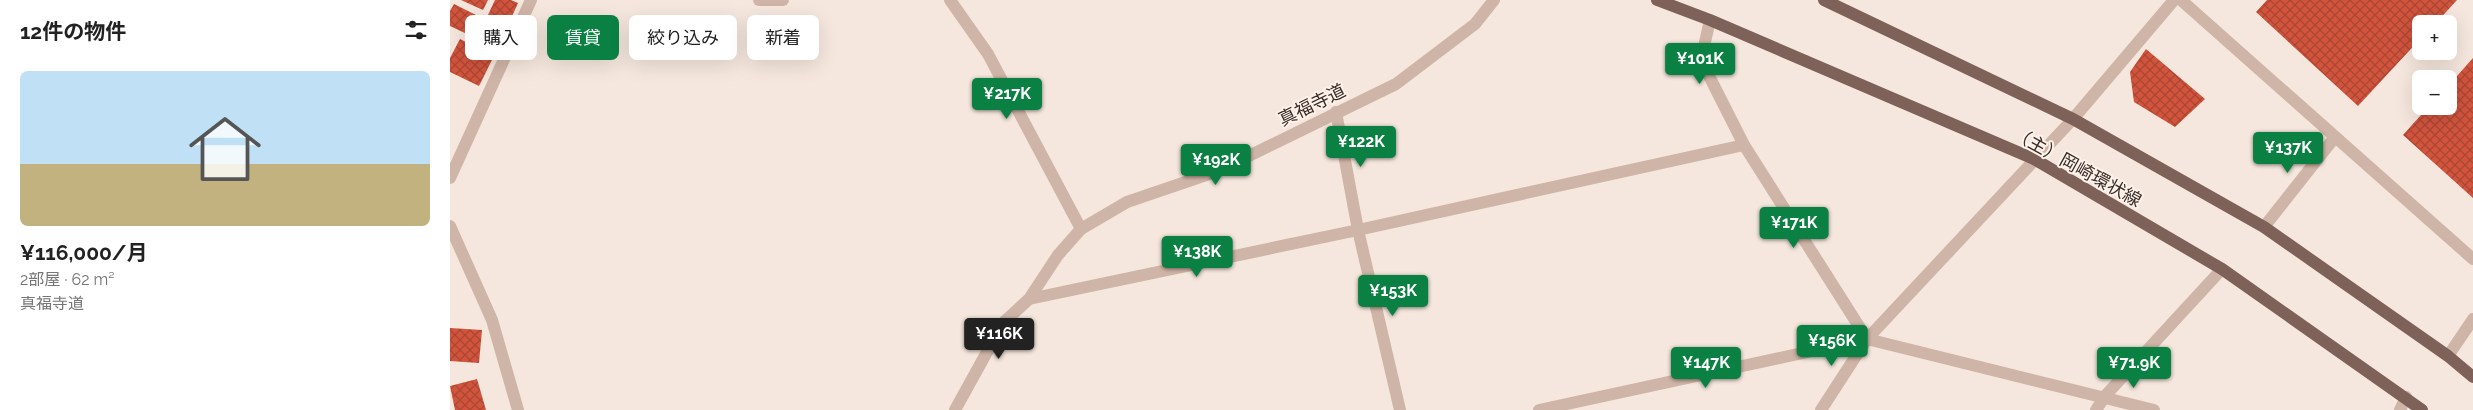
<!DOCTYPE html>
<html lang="ja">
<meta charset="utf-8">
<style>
:root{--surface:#fff;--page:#f2f2f2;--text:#222;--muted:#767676;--accent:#0b8043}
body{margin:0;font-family:Raleway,"Noto Sans JP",sans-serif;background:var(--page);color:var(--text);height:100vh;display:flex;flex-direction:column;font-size:19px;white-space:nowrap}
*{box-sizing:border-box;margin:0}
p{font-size:16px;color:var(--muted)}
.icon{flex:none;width:28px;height:28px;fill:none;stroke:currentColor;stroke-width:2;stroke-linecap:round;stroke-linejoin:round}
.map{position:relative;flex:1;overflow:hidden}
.side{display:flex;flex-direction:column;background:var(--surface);width:450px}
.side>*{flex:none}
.top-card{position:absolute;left:15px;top:15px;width:475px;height:45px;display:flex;gap:10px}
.tools{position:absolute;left:1962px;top:15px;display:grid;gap:10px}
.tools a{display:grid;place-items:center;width:45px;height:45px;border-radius:8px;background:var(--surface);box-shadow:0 5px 20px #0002;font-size:25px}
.price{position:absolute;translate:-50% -42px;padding:0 11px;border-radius:5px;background:var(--accent);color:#fff;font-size:16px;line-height:32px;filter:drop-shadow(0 1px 2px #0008)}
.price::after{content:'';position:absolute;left:50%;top:30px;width:15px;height:11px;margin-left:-8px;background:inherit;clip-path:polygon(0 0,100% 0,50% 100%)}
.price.on{background:#222;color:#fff}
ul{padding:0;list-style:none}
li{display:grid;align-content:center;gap:10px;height:265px;padding:0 20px}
li span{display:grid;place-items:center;height:155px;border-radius:8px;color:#555}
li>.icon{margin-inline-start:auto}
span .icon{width:90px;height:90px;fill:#fffc;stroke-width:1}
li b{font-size:21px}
h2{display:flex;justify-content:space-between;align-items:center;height:60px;padding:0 20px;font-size:21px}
.tag{padding:0 18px;border-radius:8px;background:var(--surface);box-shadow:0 5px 20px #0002;font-size:18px;line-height:45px}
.tag.on{background:var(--accent);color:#fff}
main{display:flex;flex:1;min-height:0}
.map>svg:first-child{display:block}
.building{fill:url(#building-cross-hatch)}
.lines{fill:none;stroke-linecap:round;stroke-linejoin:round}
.street{stroke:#cfb5a7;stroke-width:12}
.primary{stroke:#7e6158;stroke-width:12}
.labels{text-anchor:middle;stroke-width:4;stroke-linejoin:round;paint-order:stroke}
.street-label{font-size:18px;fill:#3a2c28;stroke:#fcf2ea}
</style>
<main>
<section class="side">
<h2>12件の物件<svg class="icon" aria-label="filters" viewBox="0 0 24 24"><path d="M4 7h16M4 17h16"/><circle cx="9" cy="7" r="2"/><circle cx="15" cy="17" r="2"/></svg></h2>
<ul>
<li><span style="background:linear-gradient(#bfe0f5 60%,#c2b280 0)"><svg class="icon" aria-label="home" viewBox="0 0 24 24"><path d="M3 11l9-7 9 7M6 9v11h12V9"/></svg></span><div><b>¥116,000/月</b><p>2部屋 · 62 m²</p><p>真福寺道</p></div></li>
</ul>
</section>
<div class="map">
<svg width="2023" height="410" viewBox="0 0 2023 410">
<defs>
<pattern id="building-cross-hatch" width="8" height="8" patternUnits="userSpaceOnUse" patternTransform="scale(1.25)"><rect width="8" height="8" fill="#d2543d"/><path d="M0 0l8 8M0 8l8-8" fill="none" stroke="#ab4633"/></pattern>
</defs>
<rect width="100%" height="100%" fill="#f5e7dd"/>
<!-- building -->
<g class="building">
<path d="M11,0H38L33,10Z"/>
<path d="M45,0H61L68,3L58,25L38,15Z"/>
<path d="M1817,0H2007L1985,24H1971V38L1908,106L1806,12Z"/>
<path d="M4,4L26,15L17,34L0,26V11Z"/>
<path d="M29,18L56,29L48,49L21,39Z"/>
<path d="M10,39L44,56L29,86L0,72V58Z"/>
<path d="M1696,49L1755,99L1725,127L1684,102L1680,72Z"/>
<path d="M2023,58V198L1953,135L1979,106H1999V85Z"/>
<path d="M0,328L32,330L29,363L0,361Z"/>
<path d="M27,379L36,410H5L0,386Z"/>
</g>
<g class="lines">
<!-- street -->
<g class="street">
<path d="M309,0H333"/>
<path d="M500,0L538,54L631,229"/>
<path d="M1731,0L2023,259"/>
<path d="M1260,20L1251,60L1294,145L1417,339"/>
<path d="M886,112L908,230L950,410"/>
<path d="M0,178L81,0"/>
<path d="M0,226L42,320L68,410"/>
<path d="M1814,227L1885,137"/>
<path d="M579,299L908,230L1294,145"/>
<path d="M1998,356L2023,319"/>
<path d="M505,410L553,323L579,299L608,255L631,229L677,202L768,171L946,84L1025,24L1044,0"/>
<path d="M1089,410L1417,339L1704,410"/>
<path d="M1371,410L1417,339L1623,119L1724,0"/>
<path d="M1646,410L1655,396L1772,269"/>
<path d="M1950,410L1956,397"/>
</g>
<!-- primary -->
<g class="primary">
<path d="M1207,0L1260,20L1584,159L1772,269L1972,410"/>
<path d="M1374,0L1623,119L1814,227L1998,356L2023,377"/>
</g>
</g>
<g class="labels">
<!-- street labels -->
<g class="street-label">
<text transform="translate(862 105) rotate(-26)" y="6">真福寺道</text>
<text transform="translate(1627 167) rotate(29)" y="6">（主）岡崎環状線</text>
</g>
</g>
</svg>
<div class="tools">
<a>+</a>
<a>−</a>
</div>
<b class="price" style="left:1250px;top:85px">¥101K</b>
<b class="price" style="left:557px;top:120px">¥217K</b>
<b class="price" style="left:911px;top:168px">¥122K</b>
<b class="price" style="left:1838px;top:174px">¥137K</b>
<b class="price" style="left:766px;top:186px">¥192K</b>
<b class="price" style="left:1344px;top:249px">¥171K</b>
<b class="price" style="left:747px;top:278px">¥138K</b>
<b class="price" style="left:943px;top:317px">¥153K</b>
<b class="price on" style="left:549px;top:360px">¥116K</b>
<b class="price" style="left:1382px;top:367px">¥156K</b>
<b class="price" style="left:1256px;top:389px">¥147K</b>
<b class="price" style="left:1684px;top:389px">¥71.9K</b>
<div class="top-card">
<a class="tag">購入</a>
<a class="tag on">賃貸</a>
<a class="tag">絞り込み</a>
<a class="tag">新着</a>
</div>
</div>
</main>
